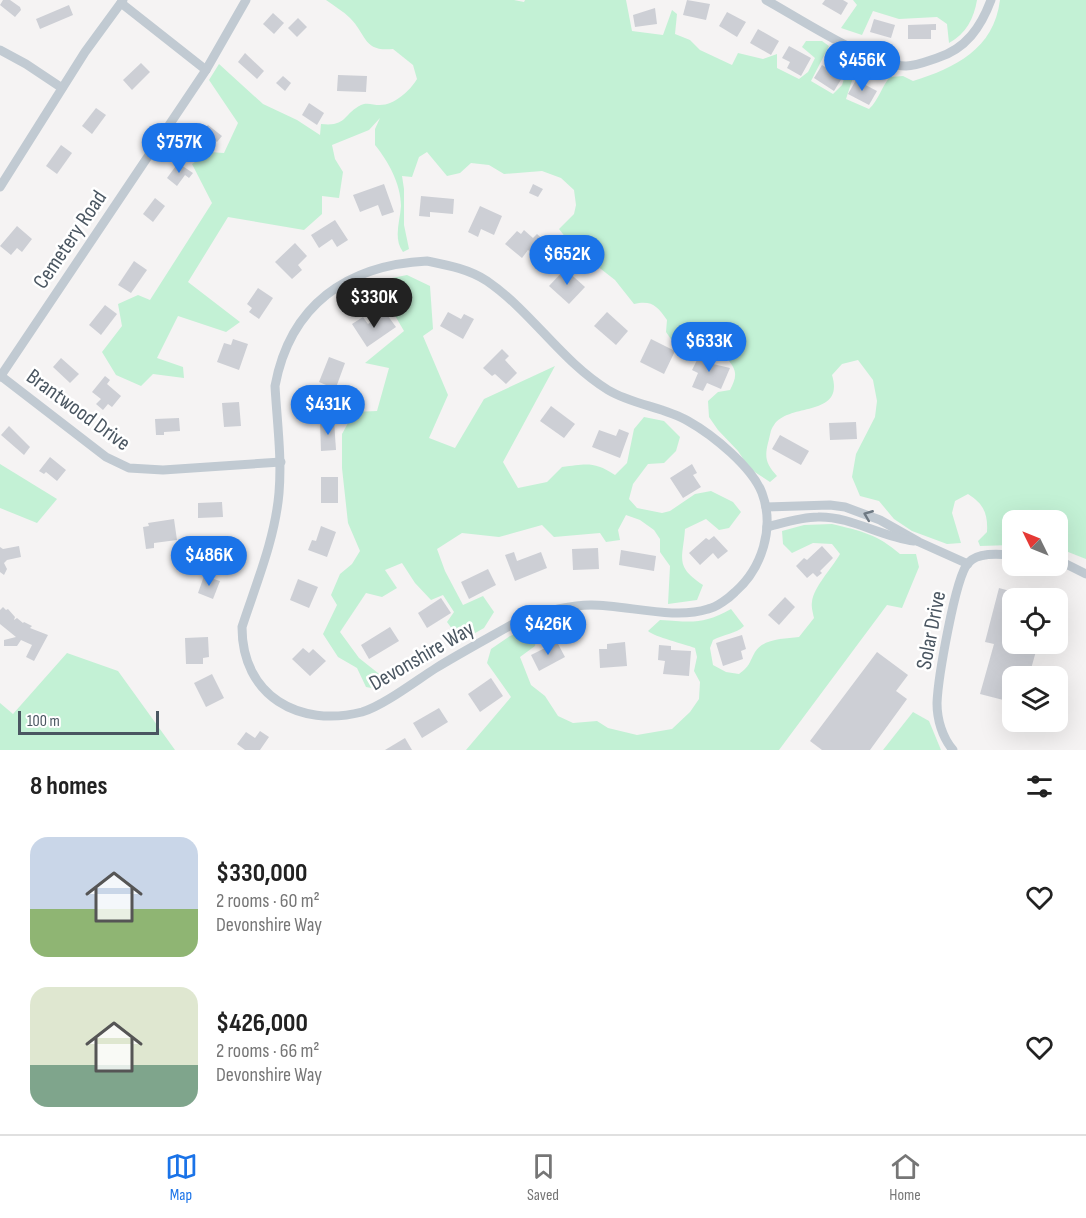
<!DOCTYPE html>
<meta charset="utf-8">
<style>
:root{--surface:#fff;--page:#f2f2f2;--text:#222;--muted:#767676;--line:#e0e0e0;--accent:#1a73e8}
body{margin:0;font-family:"Sofia Sans Condensed",sans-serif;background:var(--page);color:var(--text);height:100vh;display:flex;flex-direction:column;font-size:22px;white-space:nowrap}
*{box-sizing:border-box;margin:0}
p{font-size:20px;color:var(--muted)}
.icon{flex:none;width:33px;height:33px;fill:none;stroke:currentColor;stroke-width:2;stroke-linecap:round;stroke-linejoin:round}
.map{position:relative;height:750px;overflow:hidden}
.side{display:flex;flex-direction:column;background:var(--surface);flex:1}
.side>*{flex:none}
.needle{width:39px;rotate:313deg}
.buttons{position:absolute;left:1002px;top:510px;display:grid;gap:12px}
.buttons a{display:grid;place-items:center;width:66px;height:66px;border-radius:12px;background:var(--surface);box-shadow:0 6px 24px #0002;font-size:30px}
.scale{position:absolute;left:18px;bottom:15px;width:141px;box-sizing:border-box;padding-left:6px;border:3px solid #4a5661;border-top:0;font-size:16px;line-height:21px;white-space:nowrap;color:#4a5661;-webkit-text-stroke:4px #fff;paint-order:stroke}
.price{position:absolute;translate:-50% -51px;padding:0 14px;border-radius:21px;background:var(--accent);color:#fff;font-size:20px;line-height:39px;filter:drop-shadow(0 2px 3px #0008)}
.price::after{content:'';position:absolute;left:50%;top:36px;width:18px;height:14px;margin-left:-9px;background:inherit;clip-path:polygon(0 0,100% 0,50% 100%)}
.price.on{background:#222;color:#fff}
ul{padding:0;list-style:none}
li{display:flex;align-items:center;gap:18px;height:150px;padding:0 30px}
li span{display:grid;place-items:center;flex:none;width:168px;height:120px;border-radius:18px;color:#555}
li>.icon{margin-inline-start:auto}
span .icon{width:72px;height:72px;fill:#fffc;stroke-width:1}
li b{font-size:26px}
h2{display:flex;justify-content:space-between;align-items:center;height:72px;padding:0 30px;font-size:26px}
.tabs{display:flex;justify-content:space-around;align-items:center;height:84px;border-top:2px solid var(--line);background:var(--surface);font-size:16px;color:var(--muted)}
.tabs a{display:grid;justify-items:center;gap:3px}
.tabs .on{color:var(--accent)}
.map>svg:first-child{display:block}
.green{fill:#c3f1d5}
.building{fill:#cdcfd5}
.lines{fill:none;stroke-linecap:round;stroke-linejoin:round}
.minor{stroke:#c1cad2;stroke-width:9}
.oneway{stroke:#6e7983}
.labels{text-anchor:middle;stroke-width:5;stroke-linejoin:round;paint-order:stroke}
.street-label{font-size:22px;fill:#4a5661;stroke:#fff}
</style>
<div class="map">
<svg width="1086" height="750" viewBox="0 0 1086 750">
<rect width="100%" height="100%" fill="#f5f3f3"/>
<!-- green -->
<g class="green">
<path d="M326,0H514L524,2L525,0H626L632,31L663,35L672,10L677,14L675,34L690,40L700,50L732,65L738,53L763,59L777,54V68L799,79L808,72L815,58L802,47L806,41H822L829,46L811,81L833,94L842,85L846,73L831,66L838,53L858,62L846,99L869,109C879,100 881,87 890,77L903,76L913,81C955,68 994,49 1000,0H1086V559L1058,548V520H1012V545L980,546L978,541L987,532C988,514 984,504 968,494L955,501L952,513L961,543L947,544L912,531L894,519L879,501L860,496L852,477L856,454L875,417L877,401L873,380L858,360L842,364L832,375C845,418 790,402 774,425C770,430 770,437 768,443C764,459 767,465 777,476L770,482L750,469L738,451L718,430L709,417L708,401L718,392L730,390C736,378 738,372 729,361L735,343L724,325L710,327L695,353L686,361L666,332L667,320C657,306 652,300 634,304L615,280L574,248L559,229L574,214L576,205L574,190L561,178L542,171L504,174L489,165L471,163L460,173L447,176L427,152L419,157L412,177L402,176L404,189V225L409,249L403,252C393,238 400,222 401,206C401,184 388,161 375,145V129L380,118L369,130L332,145L335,159L343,172L339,198L322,196V214L304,230L228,217L188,282L240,322L226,332L178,316L157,358L183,367L184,378L153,374L141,386L116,375L102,352L122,326L118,304L138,295L150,300L212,203L192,164L210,152L224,153L238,123L209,80L219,64L263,104L297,120L320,135L321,124C347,127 343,114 361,105C367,102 373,105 380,105C394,105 410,91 417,79L413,65L393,49C363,52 367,35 350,18C343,11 334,6 326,0Z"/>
<path d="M853,0H977C974,18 966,34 949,43L947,24L937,17L899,19L873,11L862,35L841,28L857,5Z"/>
<path d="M407,275L430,286L433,329L423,336L448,395L429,438L455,448L484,399L555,366L503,462L518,488L547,482L562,467C586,464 594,461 615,475L627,463L634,429L644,417L664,421L680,437L676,451L664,463L648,464L633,484L629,499L637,508L662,513L670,511L695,494L711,491L733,502L741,512L729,528L719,530L706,519L685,529C683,559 674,566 703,585L697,600L668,604L670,566L660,552V539L654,530L640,520L626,515L618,530L620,540L606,542L600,533L554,537L542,525L499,537L462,533L437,549L445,571L463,605L483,596L494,612L484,628L461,641L447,622L454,612L443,595L431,600L415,583L402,563L385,570L397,588L382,597L366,593L340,632L359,658L383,677L382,690L366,687L357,668L338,657L323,634L337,605L331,595L340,574L352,564L360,551L348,523L342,468V434L354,412L377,411L389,368L365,363L404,331L390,307L369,310L355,293L377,281Z"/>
<path d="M0,464L57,499L37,523L0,508Z"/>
<path d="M832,524C861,531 877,534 900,554H916L919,567L902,608L887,605L779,750H466L511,697L487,663L491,649L510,636L529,629L537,635L535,646L520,657L531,685L545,696L558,716L573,723L597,721L608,728L637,735L672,729L690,712L699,699L700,682L694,671L697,657L695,648C684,644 655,637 648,631L660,620C692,622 702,625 731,609L744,626C736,634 724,634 713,640L710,648L713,665L726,672L739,674C750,666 749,663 755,652C764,638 784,639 799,637L814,618C813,613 811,607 812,602C813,588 832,568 840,554L832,544L813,543L792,553L783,544L782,531L804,525Z"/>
<path d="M67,653L118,671L175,750H0V703L13,714Z"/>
<path d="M913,712L929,721L941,750H883Z"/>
</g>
<!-- building -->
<g class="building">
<path d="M3,0H10L20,7L21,10L15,17L0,5Z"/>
<path d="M687,0L710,4L706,20L683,15Z"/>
<path d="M825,0H843L848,3L841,15L822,4Z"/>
<path d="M69,5L73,15L40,29L36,19Z"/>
<path d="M655,8L657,24L635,27L633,15Z"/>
<path d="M727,12L746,22L737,37L719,26Z"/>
<path d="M273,13L284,23L274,34L263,24Z"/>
<path d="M298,18L307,27L297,37L288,28Z"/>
<path d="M874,19L895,25L891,38L870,32Z"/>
<path d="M936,24V30H931V39H908V25Z"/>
<path d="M758,29L779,41L771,55L750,43Z"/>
<path d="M789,46L811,58L801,76L787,68L790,62L782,58Z"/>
<path d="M245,53L264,71L257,79L238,62Z"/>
<path d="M141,63L150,72L132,90L123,80Z"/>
<path d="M822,65L842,78L834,91L814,78Z"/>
<path d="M338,75L367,76L366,92L337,91Z"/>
<path d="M283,76L291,83L285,91L276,83Z"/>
<path d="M856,80L877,91L869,105L848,94Z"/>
<path d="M309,103L324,113L317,125L302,115Z"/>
<path d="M96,108L106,115L92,134L82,126Z"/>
<path d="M208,125L222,136L217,142L213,139L203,150L193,142Z"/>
<path d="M61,145L72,153L57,174L46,166Z"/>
<path d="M178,163L193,173L189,178L185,175L177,186L167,178Z"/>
<path d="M384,184L394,212L382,216L378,205L360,212L353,195Z"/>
<path d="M533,184L543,189L538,197L529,193Z"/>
<path d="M421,196L454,199L453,214L430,212V217L419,216Z"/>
<path d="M155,198L165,206L153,222L143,214Z"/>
<path d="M480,206L502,216L494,235L481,229L478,237L468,232Z"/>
<path d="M335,220L348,240L337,247L332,239L319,248L311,235Z"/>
<path d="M17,226L32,239L22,252L17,248L11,255L0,246Z"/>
<path d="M524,230L533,238L537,234L546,242L534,255L528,250L522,258L505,244L517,231L521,234Z"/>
<path d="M295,243L307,256L298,265L302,270L292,279L275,262Z"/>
<path d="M134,261L147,270L131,293L118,285Z"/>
<path d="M565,269L585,287L569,304L549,286Z"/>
<path d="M258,288L273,298L259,319L249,312L252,308L247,304Z"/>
<path d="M105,305L117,314L101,335L89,325Z"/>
<path d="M385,312L396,327L367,347L352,324L363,317L368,324Z"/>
<path d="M448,312L461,319L464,314L474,319L463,339L440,326Z"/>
<path d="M607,312L628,331L616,345L594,326Z"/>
<path d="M233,339L248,344L239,370L217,362L224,343L231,345Z"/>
<path d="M651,339L675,351L664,374L640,362Z"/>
<path d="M502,349L509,356L505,360L517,373L506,384L495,374L492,376L483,368Z"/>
<path d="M709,350L718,354L713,364L730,368L721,389L707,383L703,391L692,387L698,373L692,370L698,358L704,361Z"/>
<path d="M329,357L345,363L334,393L325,389L326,385L319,382Z"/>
<path d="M61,358L79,374L70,383L53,367Z"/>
<path d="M105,376L110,380L107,384L121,396L112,407L108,404L103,410L96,404L101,399L92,392Z"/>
<path d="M239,402L241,426L224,427L222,403Z"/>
<path d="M551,406L575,424L564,438L540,421Z"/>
<path d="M179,418L180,431L164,432V435H156L155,419Z"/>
<path d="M334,420L336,450L321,451L320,421Z"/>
<path d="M856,422L857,439L830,440L829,423Z"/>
<path d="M9,426L30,447L24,455L1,435Z"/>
<path d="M619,429L629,433L620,458L592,447L599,430L616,436Z"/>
<path d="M780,435L809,451L801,465L772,449Z"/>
<path d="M50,457L66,470L57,481L46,472L44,474L39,471Z"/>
<path d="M692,464L697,473L693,475L701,487L683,498L670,478Z"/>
<rect x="321" y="477" width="17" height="26"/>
<path d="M222,502L223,517L198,518V503Z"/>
<path d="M174,519L177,540L154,543V548L146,549L143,527L149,526L148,523Z"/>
<path d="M321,526L336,532L327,557L308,550L312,540L316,541Z"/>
<path d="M714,536L728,551L718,559L713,553L700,565L689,553L706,538L709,540Z"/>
<path d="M19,546L21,557L7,560L4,563L7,569L4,575L0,572V547L3,549Z"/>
<path d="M822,546L833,558L820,571L822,573L817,577L813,573L807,578L796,566L804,558L807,560Z"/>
<path d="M598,548L599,569L573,570L572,549Z"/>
<path d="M621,550L656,556L654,571L619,565Z"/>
<path d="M514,552L517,561L541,552L547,568L515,581L505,555Z"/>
<path d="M488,569L496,585L469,599L461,582Z"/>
<path d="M204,576L220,581L213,599L198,593Z"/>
<path d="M298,579L318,587L309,608L290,600Z"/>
<path d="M999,588L1031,597L1030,598H1012V644H1038L1029,676H1012L1011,702L980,694L994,644L985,642Z"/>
<path d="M785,597L795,607L779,625L768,615Z"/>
<path d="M441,598L451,613L427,628L418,613Z"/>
<path d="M3,607L6,610L8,609L15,617L14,620L17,618L23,623L24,622L32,626L30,628L48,635L34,661L26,657L32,645L21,640L17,646H4V640L16,637L0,624V610Z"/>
<path d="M390,627L399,641L369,659L361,645Z"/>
<path d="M742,635L746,649L741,651L743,659L723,666L716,643Z"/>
<path d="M208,637L209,657L203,658V664H186L185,638Z"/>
<path d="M557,642L565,657L539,671L531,655Z"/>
<path d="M625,642L627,666L600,668L599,649H607V644Z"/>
<path d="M659,645L671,646V650L691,651L689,676L663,674L665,661L658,660Z"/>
<path d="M303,648L309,653L313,649L326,661L310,676L292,659Z"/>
<path d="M877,652L908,675L896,691L907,699L870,750H822L810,741Z"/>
<path d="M212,674L224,698L206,707L194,683Z"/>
<path d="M491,678L503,696L480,712L468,694Z"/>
<path d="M439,708L448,722L422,738L413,723Z"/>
<path d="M260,731L269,737L260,750H245L237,744L246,732L255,738Z"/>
<path d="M405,738L412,750H385Z"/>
</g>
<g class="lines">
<!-- minor -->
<g class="minor">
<path d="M766,0C799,18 871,66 906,66C916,66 928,61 937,58C966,49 981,27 991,0"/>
<path d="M121,3L206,70"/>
<path d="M0,50L26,64L62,88"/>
<path d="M0,187L85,52L123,0"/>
<path d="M427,261C447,265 469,269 487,281C532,312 561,361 608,390C633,405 664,407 688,421C713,435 752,467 762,493C775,528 762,568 735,592C729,598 717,607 708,609C674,620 627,605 591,605C567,605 543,612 520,620C492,636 464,651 436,668C417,680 383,706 362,712C299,728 242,696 242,627C256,584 275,539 279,493C282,457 277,422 275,386C290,305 347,265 427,261Z"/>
<path d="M1,376L106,457L129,468L163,470L281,462"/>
<path d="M0,377L206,70L246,0"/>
<path d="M766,507L830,505L845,507L880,520L919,542L968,564"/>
<path d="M767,527C783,523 801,517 818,517C851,516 881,537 914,541"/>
<path d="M1058,560L1086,574"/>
<path d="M953,750C942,737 937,719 937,703C938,679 955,578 968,563C978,552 999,554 1012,555"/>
</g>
</g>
<!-- one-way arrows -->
<defs><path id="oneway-chevron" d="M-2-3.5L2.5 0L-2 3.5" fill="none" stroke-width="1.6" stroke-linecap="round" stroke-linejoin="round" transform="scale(1.5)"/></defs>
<use class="oneway" href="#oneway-chevron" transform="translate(868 515) rotate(-158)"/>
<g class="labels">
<!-- street labels -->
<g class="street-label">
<text transform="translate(69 239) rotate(-56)" y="8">Cemetery Road</text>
<text transform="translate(79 409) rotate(36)" y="8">Brantwood Drive</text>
<text transform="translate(930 630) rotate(-79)" y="8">Solar Drive</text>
<text transform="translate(421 655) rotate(-30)" y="8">Devonshire Way</text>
</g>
</g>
</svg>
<div class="buttons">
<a><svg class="needle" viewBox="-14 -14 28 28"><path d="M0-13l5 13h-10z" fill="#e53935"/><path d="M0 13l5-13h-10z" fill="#767676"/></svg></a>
<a><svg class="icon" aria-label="locate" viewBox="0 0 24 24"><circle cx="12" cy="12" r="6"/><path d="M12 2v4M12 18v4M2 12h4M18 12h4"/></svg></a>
<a><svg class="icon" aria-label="layers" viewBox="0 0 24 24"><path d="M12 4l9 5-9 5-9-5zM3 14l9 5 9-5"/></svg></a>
</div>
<div class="scale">100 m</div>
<b class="price" style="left:862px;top:92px">$456K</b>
<b class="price" style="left:179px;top:174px">$757K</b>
<b class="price" style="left:567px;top:286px">$652K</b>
<b class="price on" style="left:374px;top:329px">$330K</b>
<b class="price" style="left:709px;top:373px">$633K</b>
<b class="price" style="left:328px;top:436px">$431K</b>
<b class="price" style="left:209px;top:587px">$486K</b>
<b class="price" style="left:548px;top:656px">$426K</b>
</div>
<section class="side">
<h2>8 homes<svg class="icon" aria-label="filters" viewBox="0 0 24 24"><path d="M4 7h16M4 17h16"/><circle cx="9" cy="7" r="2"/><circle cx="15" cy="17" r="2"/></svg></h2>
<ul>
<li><span style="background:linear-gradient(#c9d6e8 60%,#8fb573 0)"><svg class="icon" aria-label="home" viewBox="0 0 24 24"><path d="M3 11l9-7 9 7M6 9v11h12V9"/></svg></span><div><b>$330,000</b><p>2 rooms · 60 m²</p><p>Devonshire Way</p></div><svg class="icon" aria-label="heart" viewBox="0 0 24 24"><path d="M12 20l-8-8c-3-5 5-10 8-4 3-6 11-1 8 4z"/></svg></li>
<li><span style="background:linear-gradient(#dfe7d0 65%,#7fa58c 0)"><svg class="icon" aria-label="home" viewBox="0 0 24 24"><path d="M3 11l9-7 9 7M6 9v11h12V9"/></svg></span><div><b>$426,000</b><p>2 rooms · 66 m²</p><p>Devonshire Way</p></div><svg class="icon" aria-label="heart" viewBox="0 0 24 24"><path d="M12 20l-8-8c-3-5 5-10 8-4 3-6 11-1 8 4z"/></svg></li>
</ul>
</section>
<nav class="tabs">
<a class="on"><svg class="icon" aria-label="map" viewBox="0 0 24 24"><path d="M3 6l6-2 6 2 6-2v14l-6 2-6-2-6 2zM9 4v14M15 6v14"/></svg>Map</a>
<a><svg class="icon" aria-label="saved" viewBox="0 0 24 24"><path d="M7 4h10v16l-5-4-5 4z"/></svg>Saved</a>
<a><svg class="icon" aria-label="home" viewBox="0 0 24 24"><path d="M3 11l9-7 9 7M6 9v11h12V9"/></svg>Home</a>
</nav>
